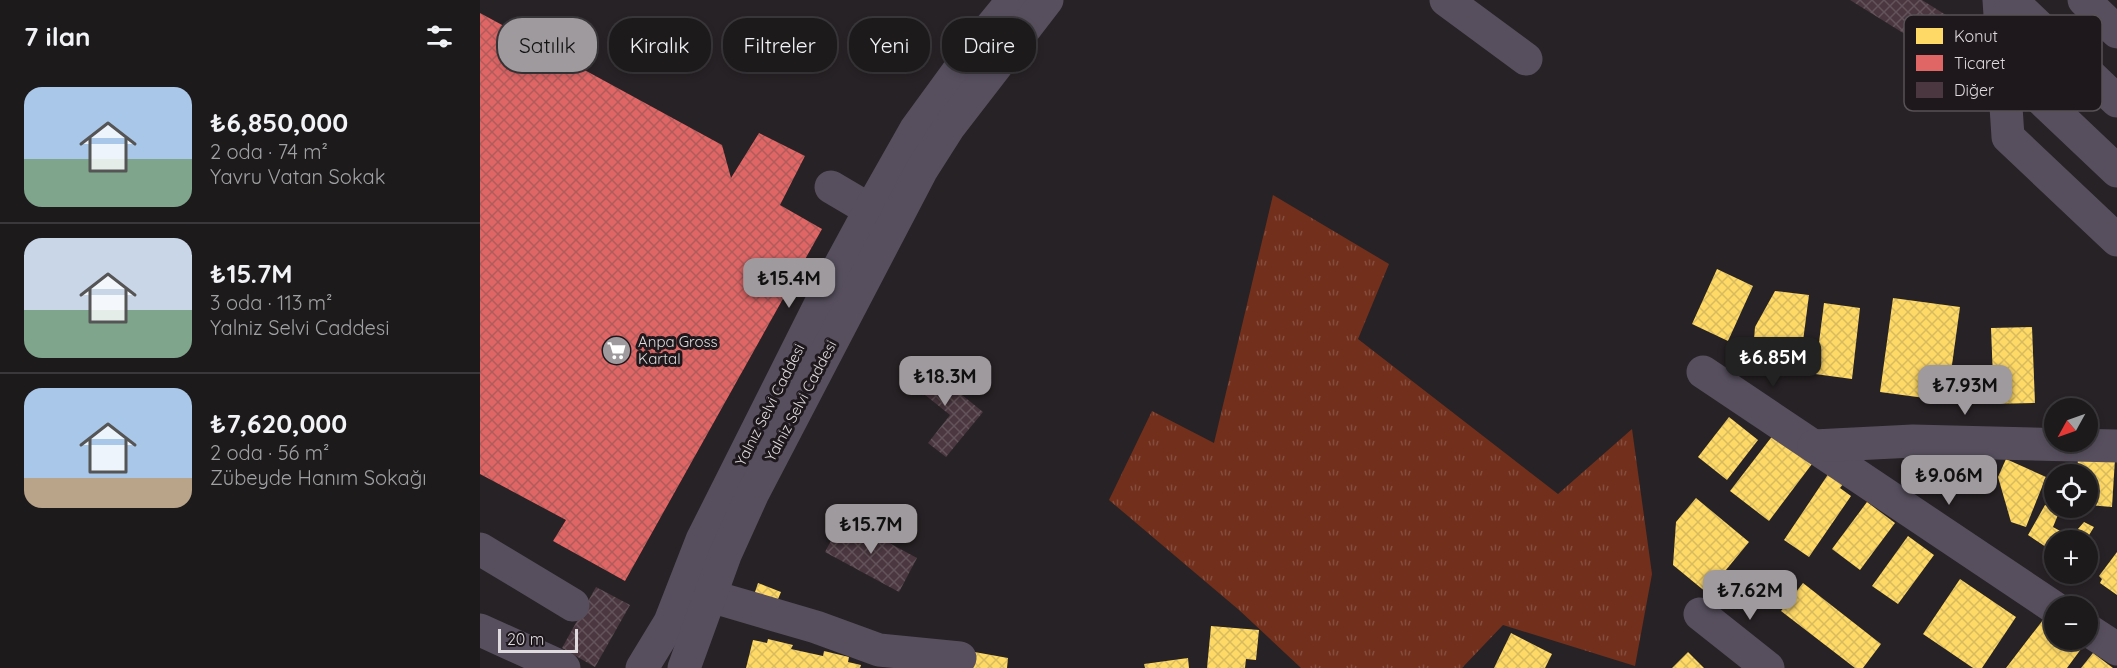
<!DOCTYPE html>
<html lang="tr">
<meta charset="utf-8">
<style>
:root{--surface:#1d1a1c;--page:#2a2729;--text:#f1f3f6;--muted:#a0a1a3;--line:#3b383b;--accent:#9f9a9d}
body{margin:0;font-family:Quicksand,sans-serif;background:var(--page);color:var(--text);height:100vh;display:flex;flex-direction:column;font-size:22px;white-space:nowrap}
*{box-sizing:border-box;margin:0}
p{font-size:20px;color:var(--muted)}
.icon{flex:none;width:33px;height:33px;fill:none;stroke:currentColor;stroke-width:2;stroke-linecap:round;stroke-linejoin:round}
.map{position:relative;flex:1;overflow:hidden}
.drawer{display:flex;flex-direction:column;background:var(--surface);width:480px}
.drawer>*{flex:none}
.banner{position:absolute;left:18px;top:18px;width:570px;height:54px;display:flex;gap:12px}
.needle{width:39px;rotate:230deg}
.tools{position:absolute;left:1564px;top:398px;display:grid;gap:12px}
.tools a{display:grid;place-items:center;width:54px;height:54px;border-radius:50%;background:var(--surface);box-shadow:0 3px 9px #0003,0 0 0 2px var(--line);font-size:30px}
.scale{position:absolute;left:18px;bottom:15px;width:80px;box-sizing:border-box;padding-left:6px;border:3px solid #dfdadd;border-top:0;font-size:16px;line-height:21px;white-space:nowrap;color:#dfdadd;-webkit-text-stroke:4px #1e181c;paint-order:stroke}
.price{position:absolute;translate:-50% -51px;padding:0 14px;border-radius:12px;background:var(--accent);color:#111;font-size:20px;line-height:39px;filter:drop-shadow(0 2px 3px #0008)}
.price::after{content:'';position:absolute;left:50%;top:36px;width:18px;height:14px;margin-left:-9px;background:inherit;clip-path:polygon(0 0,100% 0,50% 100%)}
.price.selected{background:#222;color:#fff}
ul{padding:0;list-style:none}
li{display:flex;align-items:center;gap:18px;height:150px;padding:0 24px}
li+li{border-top:2px solid var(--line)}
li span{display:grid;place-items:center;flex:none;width:168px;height:120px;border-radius:18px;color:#555}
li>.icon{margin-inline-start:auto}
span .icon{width:72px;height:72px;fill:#fffc;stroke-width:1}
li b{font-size:26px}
h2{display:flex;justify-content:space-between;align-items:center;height:72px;padding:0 24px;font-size:26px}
.chip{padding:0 21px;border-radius:24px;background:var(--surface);box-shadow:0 3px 9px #0003,0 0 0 2px var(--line);font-size:21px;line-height:54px}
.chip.selected{background:var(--accent);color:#111}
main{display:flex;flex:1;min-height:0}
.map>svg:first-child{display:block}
.grass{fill:url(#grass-tufts)}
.homes{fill:url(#homes-cross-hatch)}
.shops{fill:url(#shops-cross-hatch)}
.building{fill:url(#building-cross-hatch)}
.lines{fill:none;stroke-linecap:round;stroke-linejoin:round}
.minor{stroke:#574f5e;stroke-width:33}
.labels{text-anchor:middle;stroke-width:6;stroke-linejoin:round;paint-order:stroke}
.poi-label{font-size:15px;fill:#dfdadd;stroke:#1e181c;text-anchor:start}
.street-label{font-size:15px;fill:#dfdadd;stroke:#1e181c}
.key{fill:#1e181c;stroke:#585256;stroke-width:1.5}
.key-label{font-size:16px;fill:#dfdadd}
</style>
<main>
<section class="drawer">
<h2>7 ilan<svg class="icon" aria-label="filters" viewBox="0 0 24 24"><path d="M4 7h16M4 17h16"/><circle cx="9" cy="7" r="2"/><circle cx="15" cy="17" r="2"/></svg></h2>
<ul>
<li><span style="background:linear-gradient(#a9c7e8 60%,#7fa58c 0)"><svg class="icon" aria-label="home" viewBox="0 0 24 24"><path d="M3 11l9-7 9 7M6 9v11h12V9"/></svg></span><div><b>₺6,850,000</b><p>2 oda · 74 m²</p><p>Yavru Vatan Sokak</p></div></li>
<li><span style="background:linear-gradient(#c9d6e8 60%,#7fa58c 0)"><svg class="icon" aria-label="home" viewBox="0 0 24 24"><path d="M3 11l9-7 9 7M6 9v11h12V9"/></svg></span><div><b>₺15.7M</b><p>3 oda · 113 m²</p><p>Yalniz Selvi Caddesi</p></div></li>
<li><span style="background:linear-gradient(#a9c7e8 75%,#b9a48a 0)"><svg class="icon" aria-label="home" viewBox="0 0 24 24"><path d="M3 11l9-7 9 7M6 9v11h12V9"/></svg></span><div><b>₺7,620,000</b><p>2 oda · 56 m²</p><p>Zübeyde Hanım Sokağı</p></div></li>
</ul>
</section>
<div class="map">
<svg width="1637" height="668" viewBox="0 0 1637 668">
<defs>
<pattern id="grass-tufts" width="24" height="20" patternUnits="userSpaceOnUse" patternTransform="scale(1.5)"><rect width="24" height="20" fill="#712f1c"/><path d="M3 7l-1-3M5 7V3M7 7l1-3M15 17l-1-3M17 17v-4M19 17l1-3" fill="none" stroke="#854d3d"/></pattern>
<pattern id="homes-cross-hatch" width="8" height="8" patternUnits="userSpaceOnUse" patternTransform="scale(1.5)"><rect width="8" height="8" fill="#ffd966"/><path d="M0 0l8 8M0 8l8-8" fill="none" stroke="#d9bb5f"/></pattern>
<pattern id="shops-cross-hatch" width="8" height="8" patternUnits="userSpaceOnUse" patternTransform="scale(1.5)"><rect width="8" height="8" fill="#e06666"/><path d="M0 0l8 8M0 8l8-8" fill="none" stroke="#b15b5b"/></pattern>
<pattern id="building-cross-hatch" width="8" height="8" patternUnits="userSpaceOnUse" patternTransform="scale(1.5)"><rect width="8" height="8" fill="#4a373f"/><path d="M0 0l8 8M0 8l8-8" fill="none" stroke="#64535a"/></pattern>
</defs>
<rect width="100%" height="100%" fill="#272225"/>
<!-- grass -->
<path class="grass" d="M793,195L909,264L878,339L1078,494L1152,429L1172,574L1155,666L1023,625L982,668H821L759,610L629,500L672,411L734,443Z"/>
<!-- homes -->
<g class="homes">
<path d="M1237,269L1273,286L1248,341L1212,324Z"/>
<path d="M1295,291L1329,295L1319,372L1273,352L1275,327Z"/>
<path d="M1413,298L1480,307L1467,401L1400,392Z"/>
<path d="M1344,303L1380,308L1372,379L1335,374Z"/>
<path d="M1552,327L1555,403L1514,404L1511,328Z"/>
<path d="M1249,417L1278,440L1247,480L1218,457Z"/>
<path d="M1297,430L1335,460L1289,521L1250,491Z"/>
<path d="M1598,457L1635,459L1632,507L1608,505V474H1597Z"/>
<path d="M1526,459L1566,477L1546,527L1531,522L1518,477Z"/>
<path d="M1349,473L1364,483L1360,488L1371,496L1329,557L1304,540Z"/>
<path d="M1216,498L1269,542L1227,593L1193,565L1196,522Z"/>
<path d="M1387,502L1415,523L1380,570L1352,549Z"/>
<path d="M1565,505L1580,510L1573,527L1591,537L1604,522L1614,527L1606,540H1575V553L1548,535Z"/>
<path d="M1428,536L1454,555L1418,604L1392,586Z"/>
<path d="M1637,552V595L1620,583L1622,579L1619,576Z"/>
<path d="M1480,579L1536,617L1502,668H1493L1443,634Z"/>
<path d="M278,583L301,592L296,604L274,595Z"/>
<path d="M1323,583L1401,644L1383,668H1375L1301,611Z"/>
<path d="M1566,616L1575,623V639H1596L1604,645L1587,668H1526Z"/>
<path d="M731,626L779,630L776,660L766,659L765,668H727Z"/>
<path d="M1031,633L1072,654L1065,668H1014Z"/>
<path d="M288,639L313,645L311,649L343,656L344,651L369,657L368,662L381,665L380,668H266L273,640L287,643Z"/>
<path d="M489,651L528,658L527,668H486Z"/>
<path d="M1208,652L1224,668H1192Z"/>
<path d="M1613,653L1633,668H1601Z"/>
<path d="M708,658L709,668H665L664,664Z"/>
</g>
<!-- shops -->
<path class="shops" d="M0,13L242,145L251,178L279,133L325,156L300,205L342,229L145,581L73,541L86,520L0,474Z"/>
<!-- building -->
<g class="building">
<path d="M1370,0H1442L1477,22L1457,54Z"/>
<path d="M439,360L503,412L466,457L448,443L470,415L424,378Z"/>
<path d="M363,518L437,558L419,592L345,552Z"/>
<path d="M116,587L150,605L115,667L82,648Z"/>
</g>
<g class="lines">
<!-- minor -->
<g class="minor">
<path d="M966,0L1046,59"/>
<path d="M1519,0L1528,137L1637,240"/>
<path d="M1531,0L1637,101"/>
<path d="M1604,0L1637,32"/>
<path d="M1522,62L1637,171"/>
<path d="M351,187L390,210"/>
<path d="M1223,372L1575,608"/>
<path d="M1334,446L1433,441L1637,446"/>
<path d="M0,549L93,605"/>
<path d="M230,596L336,627L399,650L480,658"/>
<path d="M1220,614L1288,668"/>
<path d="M0,630L84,668"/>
<path d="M1608,630L1637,649"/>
<path d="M162,668L190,622L222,540L357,271L390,210L436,129L506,33L533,0"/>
<path d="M204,668L245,555L273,493L441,171L469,127L567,0"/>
</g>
</g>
<!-- icons -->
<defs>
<symbol id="supermarket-disc" viewBox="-11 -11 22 22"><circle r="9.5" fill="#9f9a9d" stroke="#1e181c"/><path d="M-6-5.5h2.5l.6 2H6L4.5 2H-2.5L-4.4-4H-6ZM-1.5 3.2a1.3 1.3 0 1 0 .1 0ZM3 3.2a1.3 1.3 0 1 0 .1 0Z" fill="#fff"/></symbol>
</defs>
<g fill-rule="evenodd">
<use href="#supermarket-disc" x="120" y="334" width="33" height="33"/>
</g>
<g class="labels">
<!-- poi labels -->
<g class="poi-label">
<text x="158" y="347">Anpa Gross<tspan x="158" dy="17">Kartal</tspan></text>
</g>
<!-- street labels -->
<g class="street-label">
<text transform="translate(321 401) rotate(-62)" y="5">Yalniz Selvi Caddesi</text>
<text transform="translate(290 405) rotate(-63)" y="5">Yalnız Selvi Caddesi</text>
</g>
</g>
<!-- legend -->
<rect x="1424" y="15" width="198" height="96" rx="9" class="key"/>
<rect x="1436" y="28" width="27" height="16" fill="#ffd966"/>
<rect x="1436" y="55" width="27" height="16" fill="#e06666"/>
<rect x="1436" y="82" width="27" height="16" fill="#4a373f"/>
<g class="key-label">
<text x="1474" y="42">Konut</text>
<text x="1474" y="69">Ticaret</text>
<text x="1474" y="96">Diğer</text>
</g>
</svg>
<div class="tools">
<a><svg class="needle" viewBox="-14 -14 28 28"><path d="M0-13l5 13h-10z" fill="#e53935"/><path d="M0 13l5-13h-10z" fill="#a0a1a3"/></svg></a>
<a><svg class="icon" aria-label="locate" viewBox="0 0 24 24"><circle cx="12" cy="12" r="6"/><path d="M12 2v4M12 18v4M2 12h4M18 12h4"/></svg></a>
<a>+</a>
<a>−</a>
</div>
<div class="scale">20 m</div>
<b class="price" style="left:309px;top:309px">₺15.4M</b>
<b class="price selected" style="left:1293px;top:388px">₺6.85M</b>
<b class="price" style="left:465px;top:407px">₺18.3M</b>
<b class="price" style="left:1485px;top:416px">₺7.93M</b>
<b class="price" style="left:1469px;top:506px">₺9.06M</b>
<b class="price" style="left:391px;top:555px">₺15.7M</b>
<b class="price" style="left:1270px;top:621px">₺7.62M</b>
<div class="banner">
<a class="chip selected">Satılık</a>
<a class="chip">Kiralık</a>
<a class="chip">Filtreler</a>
<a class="chip">Yeni</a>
<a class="chip">Daire</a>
</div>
</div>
</main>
